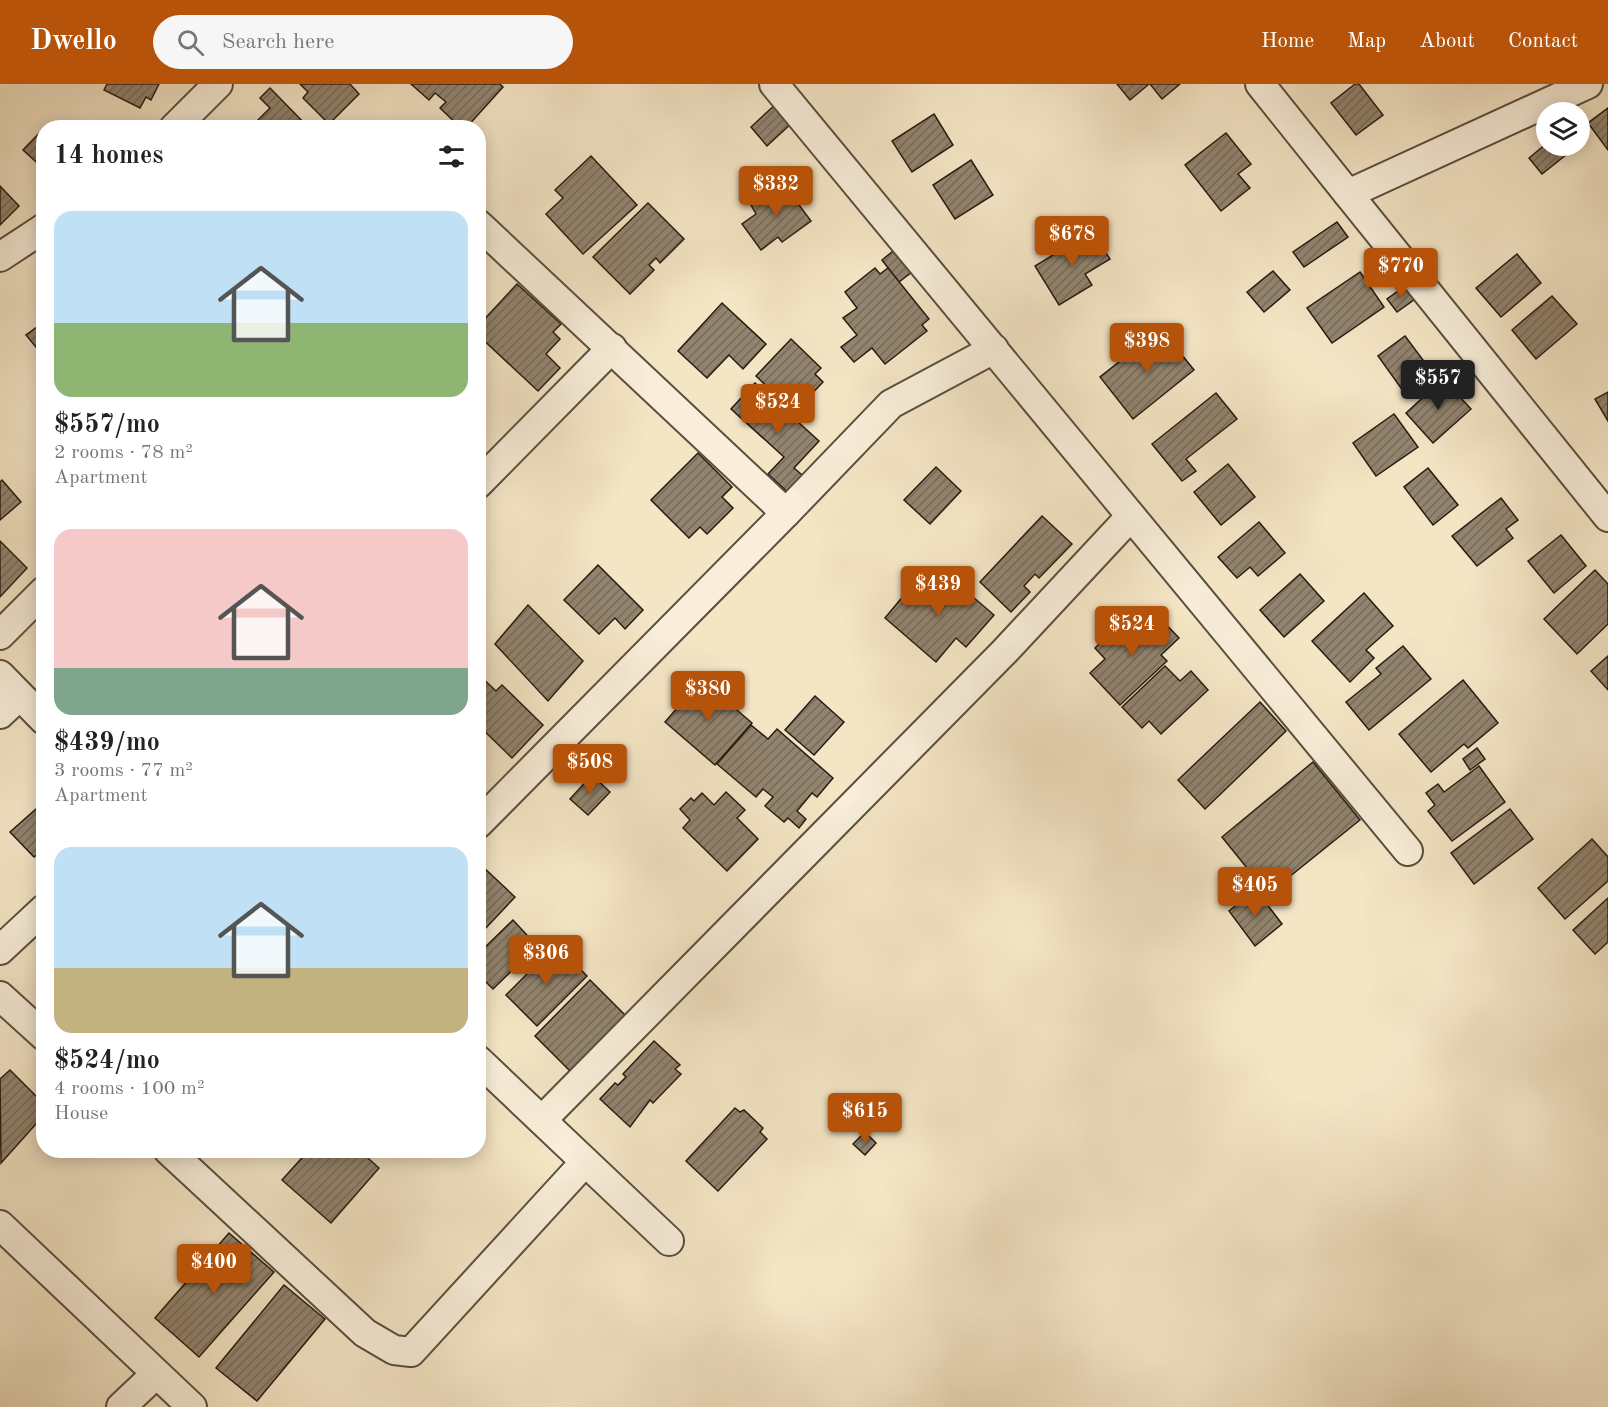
<!DOCTYPE html>
<meta charset="utf-8">
<style>
:root{--surface:#fff;--page:#f6f6f6;--text:#222;--muted:#767676;--accent:#b45309}
body{margin:0;font-family:"Old Standard TT",serif;background:var(--page);color:var(--text);height:100vh;display:flex;flex-direction:column;font-size:22px;white-space:nowrap}
*{box-sizing:border-box;margin:0}
p{font-size:20px;color:var(--muted)}
.icon{flex:none;width:33px;height:33px;fill:none;stroke:currentColor;stroke-width:2;stroke-linecap:round;stroke-linejoin:round}
.map{position:relative;flex:1;overflow:hidden}
.sheet{position:absolute;left:36px;top:36px;width:450px;height:1038px;display:flex;flex-direction:column;background:var(--surface);border-radius:24px;box-shadow:0 3px 15px #0003}
.sheet>*{flex:none}
.tools{position:absolute;left:1536px;top:18px;display:grid;gap:12px}
.tools a{display:grid;place-items:center;width:54px;height:54px;border-radius:50%;background:var(--surface);box-shadow:0 3px 15px #0003;font-size:30px}
.price{position:absolute;translate:-50% -51px;padding:0 14px;border-radius:6px;background:var(--accent);color:#fff;font-size:20px;line-height:39px;filter:drop-shadow(0 2px 3px #0008)}
.price::after{content:'';position:absolute;left:50%;top:36px;width:18px;height:14px;margin-left:-9px;background:inherit;clip-path:polygon(0 0,100% 0,50% 100%)}
.price.active{background:#222;color:#fff}
ul{padding:0;list-style:none}
li{display:grid;align-content:center;gap:12px;height:318px;padding:0 18px}
li span{display:grid;place-items:center;height:186px;border-radius:18px;color:#555}
li>.icon{margin-inline-start:auto}
span .icon{width:108px;height:108px;fill:#fffc;stroke-width:1}
li b{font-size:26px}
h2{display:flex;justify-content:space-between;align-items:center;height:72px;padding:0 18px;font-size:26px}
header{display:flex;align-items:center;gap:36px;box-sizing:border-box;height:84px;padding:0 30px;background:var(--accent);color:#fff}
header strong{font-size:28px}
nav{display:flex;gap:33px;margin-inline-start:auto;font-size:21px}
.search{width:420px;height:54px;background:var(--page);display:flex;align-items:center;gap:15px;box-sizing:border-box;padding:0 21px;border-radius:33px;color:var(--muted);font-size:22px}
.map>svg:first-child{display:block}
.building{fill:url(#building-hatch);stroke:#271b11;stroke-width:1.5}
.lines{fill:none;stroke-linecap:round;stroke-linejoin:round}
.minor-casing{stroke:#5a4e3e;stroke-width:32}
.minor{stroke:#f8eed9;stroke-width:28}
</style>
<header>
<strong>Dwello</strong>
<div class="search"><svg class="icon" aria-label="search" viewBox="0 0 24 24"><circle cx="10" cy="10" r="6"/><path d="M15 15l6 6"/></svg>Search here</div>
<nav><a>Home</a><a>Map</a><a>About</a><a>Contact</a></nav>
</header>
<div class="map">
<svg width="1608" height="1323" viewBox="0 0 1608 1323">
<defs>
<pattern id="building-hatch" width="6" height="6" patternUnits="userSpaceOnUse" patternTransform="scale(1.5)"><rect width="6" height="6" fill="#92846f"/><path d="M-1 1l2-2M0 6l6-6M5 7l2-2" fill="none" stroke="#776b5a"/></pattern>
</defs>
<rect width="100%" height="100%" fill="#f4e5c5"/>
<filter id="stains"><feTurbulence type="fractalNoise" baseFrequency=".00333" numOctaves="4"/><feColorMatrix values="0 0 0 0 .2 0 0 0 0 .09 0 0 0 0 .02 0 0 0 .5 -.17"/></filter>
<radialGradient id="worn" r=".72"><stop offset=".6" stop-color="#630" stop-opacity="0"/><stop offset="1" stop-color="#630" stop-opacity=".3"/></radialGradient>
<!-- building -->
<g class="building">
<path d="M107,0H159L151,16L146,13L140,24L104,6Z"/>
<path d="M300,0H350L359,10L329,40L303,14L308,8Z"/>
<path d="M411,0H500L503,3L466,44H461L440,24L446,18L435,9L429,16Z"/>
<path d="M1117,0H1149L1130,16Z"/>
<path d="M1150,0H1180L1162,15Z"/>
<path d="M1355,0H1359L1383,31L1356,51L1331,19Z"/>
<path d="M270,4L309,44H258L254,40L270,24L260,14Z"/>
<path d="M777,19L794,37L767,62L751,43Z"/>
<path d="M1608,24V66L1588,39Z"/>
<path d="M934,30L953,61L912,88L892,57Z"/>
<path d="M44,44V85L23,66Z"/>
<path d="M1226,49L1251,80L1238,90L1250,104L1221,127L1185,81Z"/>
<path d="M1546,60L1577,62L1542,90L1529,74Z"/>
<path d="M591,72L637,121L583,170L546,130L563,114L555,106Z"/>
<path d="M971,76L993,111L955,135L933,101Z"/>
<path d="M782,98L811,137L782,158L778,153L761,166L742,140L756,130L751,121Z"/>
<path d="M0,102L19,122L0,141Z"/>
<path d="M648,119L684,155L660,179L656,174L649,181L654,186L630,210L593,173Z"/>
<path d="M1337,138L1348,153L1304,183L1293,168Z"/>
<path d="M1092,147L1110,175L1085,190L1092,201L1059,221L1035,182Z"/>
<path d="M898,163L916,185L899,198L882,176Z"/>
<path d="M1517,170L1541,199L1501,233L1476,204Z"/>
<path d="M875,184L880,190L888,184L929,235L922,241L927,247L885,280L872,264L854,278L841,263L857,251L843,234L857,224L845,208Z"/>
<path d="M1273,187L1290,206L1264,228L1247,208Z"/>
<path d="M1360,188L1384,223L1332,259L1307,224Z"/>
<path d="M517,200L561,240L553,248L560,255L546,270L560,284L538,307L478,251V242Z"/>
<path d="M1405,202L1415,215L1397,228L1387,215Z"/>
<path d="M1552,212L1577,240L1536,275L1512,246Z"/>
<path d="M722,219L766,260L743,285L729,271L707,294L678,267Z"/>
<path d="M44,238V273L26,251Z"/>
<path d="M1161,245L1194,286L1133,335L1100,293Z"/>
<path d="M1405,252L1429,284L1401,304L1378,272Z"/>
<path d="M791,255L821,284L815,290L823,298L800,322L795,317L788,323L756,292Z"/>
<path d="M1443,295L1471,325L1433,359L1406,329Z"/>
<path d="M755,299L819,357L794,384L808,396L793,413L768,390L784,373L731,325Z"/>
<path d="M1608,308V337L1595,315Z"/>
<path d="M1216,309L1237,335L1186,375L1196,387L1182,397L1152,360Z"/>
<path d="M1394,330L1418,363L1376,392L1353,359Z"/>
<path d="M698,369L732,403L722,413L733,424L707,450L700,443L689,454L651,416Z"/>
<path d="M1228,380L1255,413L1221,441L1194,408Z"/>
<path d="M936,383L961,407L930,440L904,416Z"/>
<path d="M1428,384L1458,421L1433,441L1404,403Z"/>
<path d="M2,396L21,418L0,436V398Z"/>
<path d="M1501,414L1518,436L1506,445L1513,454L1477,482L1452,452Z"/>
<path d="M1042,432L1072,460L1039,494L1035,490L1024,502L1030,508L1011,528L980,498Z"/>
<path d="M1259,438L1285,469L1258,492L1250,483L1237,494L1218,473Z"/>
<path d="M1561,451L1586,482L1554,509L1528,477Z"/>
<path d="M0,457L27,484L0,513Z"/>
<path d="M598,481L643,526L625,545L615,534L599,550L564,516Z"/>
<path d="M1595,486L1608,500V540L1577,570L1544,535Z"/>
<path d="M924,487L958,517L966,507L994,531L966,563L956,554L936,578L885,534Z"/>
<path d="M1300,490L1324,517L1284,553L1260,526Z"/>
<path d="M1364,509L1393,542L1366,566L1374,574L1350,598L1312,557Z"/>
<path d="M528,521L583,577L548,617L495,560Z"/>
<path d="M1158,532L1179,554L1161,571L1167,577L1120,621L1090,589L1105,575L1095,564L1127,533L1141,547Z"/>
<path d="M1403,562L1431,595L1369,646L1346,618L1381,590L1376,584Z"/>
<path d="M1608,572V606L1591,587Z"/>
<path d="M1165,582L1180,597L1191,587L1208,606L1161,650L1149,637L1142,644L1122,623Z"/>
<path d="M478,590L496,607L502,601L543,641L512,674L478,641Z"/>
<path d="M702,596L752,639L715,681L665,638Z"/>
<path d="M1463,596L1498,639L1468,664L1464,660L1431,688L1399,650Z"/>
<path d="M815,612L844,638L814,671L785,646Z"/>
<path d="M1260,618L1286,647L1205,725L1178,696Z"/>
<path d="M751,641L768,655L777,645L833,694L817,713L812,709L797,727L806,735L799,744L788,734L784,738L765,722L773,713L763,705L756,713L717,680Z"/>
<path d="M1477,664L1485,675L1470,686L1463,675Z"/>
<path d="M1313,678L1360,736L1268,810L1222,753Z"/>
<path d="M1479,682L1505,718L1452,757L1428,727L1435,721L1426,709L1438,700L1444,708Z"/>
<path d="M592,691L610,708L588,731L570,715Z"/>
<path d="M726,708L745,726L737,734L758,755L727,787L683,744L690,736L680,725L691,714L694,717L702,709L714,721Z"/>
<path d="M44,718V765L34,773L10,748Z"/>
<path d="M1510,725L1533,755L1474,800L1451,769Z"/>
<path d="M1592,755L1608,773V797L1565,835L1538,804Z"/>
<path d="M481,781L515,813L483,847L478,843V784Z"/>
<path d="M1256,806L1282,840L1255,862L1229,827Z"/>
<path d="M1608,814V858L1595,870L1573,846Z"/>
<path d="M513,836L537,862L493,905L478,890V870Z"/>
<path d="M556,861L587,892L537,942L506,911Z"/>
<path d="M590,896L626,932L571,988L535,952Z"/>
<path d="M654,957L680,981L675,985L681,990L653,1019L650,1016L630,1043L600,1015L615,999L618,1001L626,993L623,990Z"/>
<path d="M10,986L44,1020V1031L1,1079L0,995Z"/>
<path d="M735,1024L740,1028L744,1026L763,1044L760,1048L767,1055L718,1107L686,1077Z"/>
<path d="M865,1048L876,1059L865,1071L853,1060Z"/>
<path d="M309,1066H359L379,1084L331,1139L282,1096Z"/>
<path d="M229,1149L274,1188L199,1273L155,1234Z"/>
<path d="M284,1201L325,1235L257,1317L216,1284Z"/>
</g>
<g class="lines">
<defs>
<g id="minor">
<path d="M774,0L1408,767"/>
<path d="M1260,0L1348,110L1588,0"/>
<path d="M174,44L218,0"/>
<path d="M1348,110L1608,433"/>
<path d="M478,140L786,429L478,740"/>
<path d="M0,173L44,144"/>
<path d="M478,400L612,264"/>
<path d="M786,429L891,320L994,265"/>
<path d="M0,551L44,507"/>
<path d="M0,591L44,636"/>
<path d="M0,630L18,613"/>
<path d="M0,866L44,825"/>
<path d="M0,912L44,952"/>
<path d="M478,976L669,1157"/>
<path d="M542,1036L1005,567L1131,432"/>
<path d="M168,1066L365,1249L394,1266L411,1268L585,1078"/>
<path d="M0,1141L192,1323"/>
<path d="M121,1323L156,1290"/>
</g>
</defs>
<!-- minor casing -->
<use href="#minor" class="minor-casing"/>
<!-- minor -->
<use href="#minor" class="minor"/>
</g>
<rect width="100%" height="100%" filter="url(#stains)"/>
<rect width="100%" height="100%" fill="url(#worn)"/>
</svg>
<div class="tools">
<a><svg class="icon" aria-label="layers" viewBox="0 0 24 24"><path d="M12 4l9 5-9 5-9-5zM3 14l9 5 9-5"/></svg></a>
</div>
<b class="price" style="left:776px;top:133px">$332</b>
<b class="price" style="left:1072px;top:183px">$678</b>
<b class="price" style="left:1401px;top:215px">$770</b>
<b class="price" style="left:1147px;top:290px">$398</b>
<b class="price active" style="left:1438px;top:327px">$557</b>
<b class="price" style="left:778px;top:351px">$524</b>
<b class="price" style="left:938px;top:533px">$439</b>
<b class="price" style="left:1132px;top:573px">$524</b>
<b class="price" style="left:708px;top:638px">$380</b>
<b class="price" style="left:590px;top:711px">$508</b>
<b class="price" style="left:1255px;top:834px">$405</b>
<b class="price" style="left:546px;top:902px">$306</b>
<b class="price" style="left:865px;top:1060px">$615</b>
<b class="price" style="left:214px;top:1211px">$400</b>
<section class="sheet">
<h2>14 homes<svg class="icon" aria-label="filters" viewBox="0 0 24 24"><path d="M4 7h16M4 17h16"/><circle cx="9" cy="7" r="2"/><circle cx="15" cy="17" r="2"/></svg></h2>
<ul>
<li><span style="background:linear-gradient(#bfe0f5 60%,#8fb573 0)"><svg class="icon" aria-label="home" viewBox="0 0 24 24"><path d="M3 11l9-7 9 7M6 9v11h12V9"/></svg></span><div><b>$557/mo</b><p>2 rooms · 78 m²</p><p>Apartment</p></div></li>
<li><span style="background:linear-gradient(#f6c9c9 75%,#7fa58c 0)"><svg class="icon" aria-label="home" viewBox="0 0 24 24"><path d="M3 11l9-7 9 7M6 9v11h12V9"/></svg></span><div><b>$439/mo</b><p>3 rooms · 77 m²</p><p>Apartment</p></div></li>
<li><span style="background:linear-gradient(#bfe0f5 65%,#c2b280 0)"><svg class="icon" aria-label="home" viewBox="0 0 24 24"><path d="M3 11l9-7 9 7M6 9v11h12V9"/></svg></span><div><b>$524/mo</b><p>4 rooms · 100 m²</p><p>House</p></div></li>
</ul>
</section>
</div>
